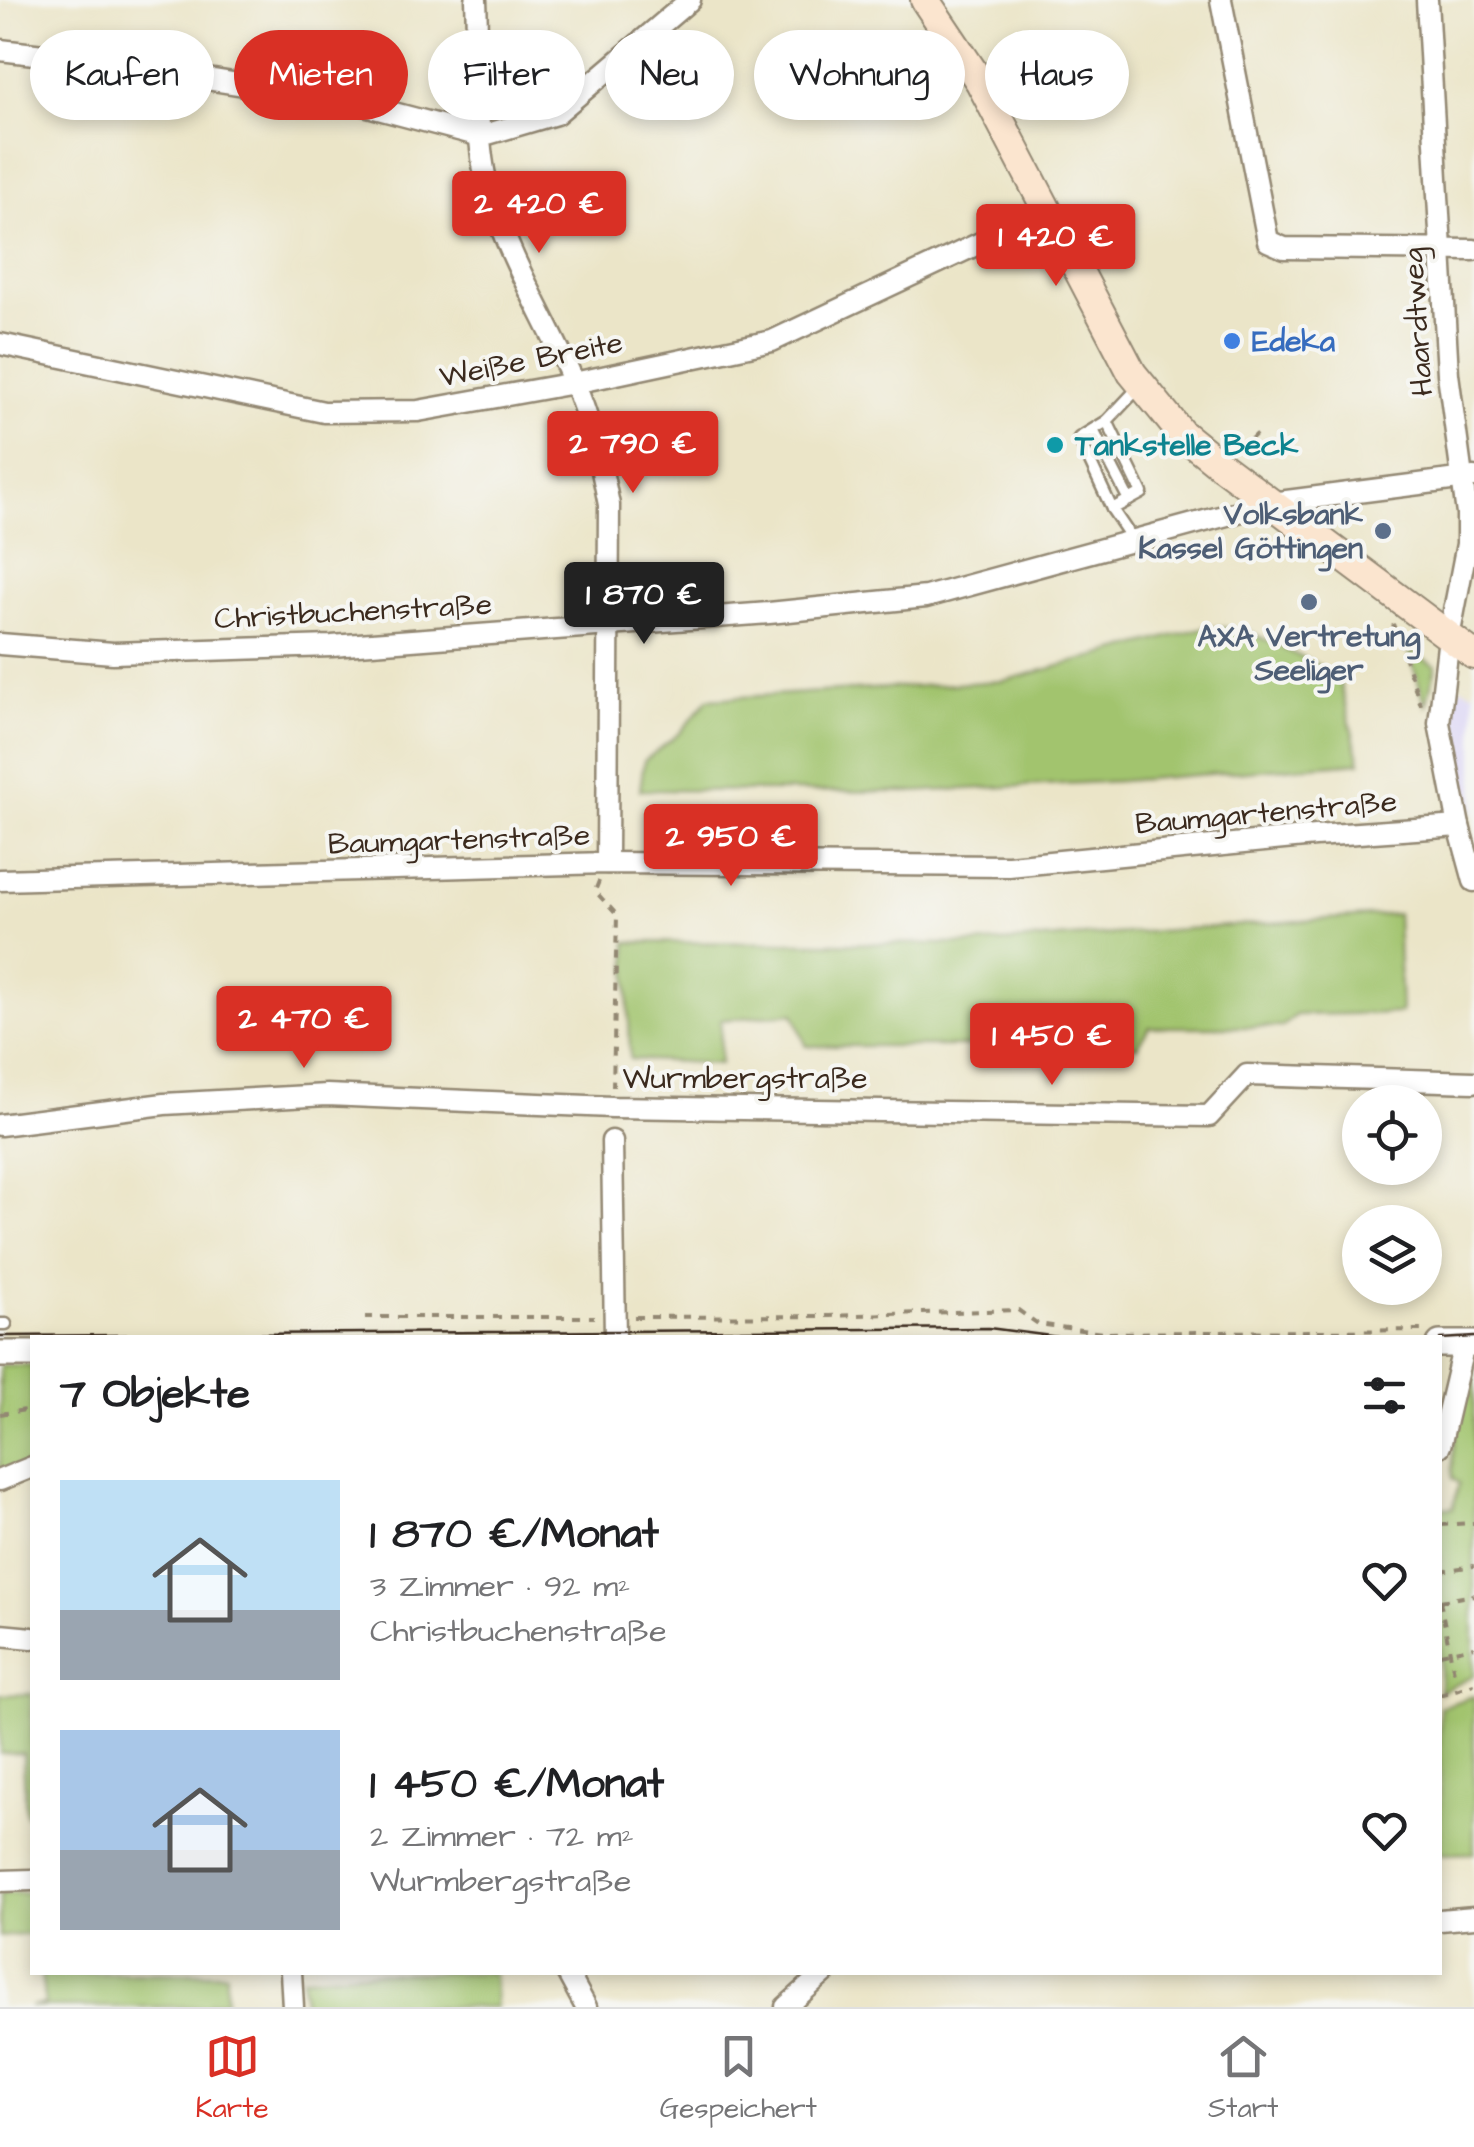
<!DOCTYPE html>
<html lang="de">
<meta charset="utf-8">
<style>
:root{--surface:#fff;--page:#f6f6f6;--text:#202124;--muted:#757577;--line:#e0e0e0;--accent:#d93025}
body{margin:0;font-family:"Architects Daughter",sans-serif;background:var(--page);color:var(--text);height:100vh;display:flex;flex-direction:column;font-size:38px;white-space:nowrap}
*{box-sizing:border-box;margin:0}
p{font-size:32px;color:var(--muted)}
.icon{flex:none;width:55px;height:55px;fill:none;stroke:currentColor;stroke-width:2;stroke-linecap:round;stroke-linejoin:round}
.map{position:relative;flex:1;overflow:hidden}
.panel{position:absolute;left:30px;top:1335px;width:1412px;height:640px;display:flex;flex-direction:column;background:var(--surface);border-radius:0px;box-shadow:0 5px 15px #0003}
.panel>*{flex:none}
.banner{position:absolute;left:30px;top:30px;width:1415px;height:90px;display:flex;gap:20px}
.tools{position:absolute;left:1342px;top:1085px;display:grid;gap:20px}
.tools a{display:grid;place-items:center;width:100px;height:100px;border-radius:50%;background:var(--surface);box-shadow:0 5px 15px #0003;font-size:50px}
.price{position:absolute;translate:-50% -85px;padding:0 22px;border-radius:10px;background:var(--accent);color:#fff;font-size:32px;line-height:65px;filter:drop-shadow(0 2px 5px #0008)}
.price::after{content:'';position:absolute;left:50%;top:60px;width:30px;height:22px;margin-left:-15px;background:inherit;clip-path:polygon(0 0,100% 0,50% 100%)}
.price.selected{background:#222;color:#fff}
ul{padding:0;list-style:none}
li{display:flex;align-items:center;gap:30px;height:250px;padding:0 30px}
li span{display:grid;place-items:center;flex:none;width:280px;height:200px;border-radius:0px;color:#555}
li>.icon{margin-inline-start:auto}
span .icon{width:120px;height:120px;fill:#fffc;stroke-width:1}
li b{font-size:42px}
h2{display:flex;justify-content:space-between;align-items:center;height:120px;padding:0 30px;font-size:42px}
.chip{padding:0 35px;border-radius:45px;background:var(--surface);box-shadow:0 5px 15px #0003;font-size:35px;line-height:90px}
.chip.selected{background:var(--accent);color:#fff}
.dock{display:flex;justify-content:space-around;align-items:center;height:140px;border-top:2px solid var(--line);background:var(--surface);font-size:28px;color:var(--muted)}
.dock a{display:grid;justify-items:center;gap:5px}
.dock .selected{color:var(--accent)}
.map>svg:first-child{display:block}
.built{fill:#dcd6f6}
.green{fill:#a2c46e;stroke:#6e7746;stroke-width:2.5}
.lines{fill:none;stroke-linecap:round;stroke-linejoin:round}
.service-casing{stroke:#938873;stroke-width:15}
.minor-casing{stroke:#938873;stroke-width:25}
.tertiary-casing{stroke:#938873;stroke-width:30}
.secondary-casing{stroke:#938873;stroke-width:32}
.path{stroke:#938873;stroke-width:4;stroke-dasharray:8 8;stroke-linecap:butt}
.service{stroke:#fff;stroke-width:10}
.minor{stroke:#fff;stroke-width:20}
.tertiary{stroke:#fff;stroke-width:25}
.secondary{stroke:#fbe5cf;stroke-width:28}
.tram{stroke:#3b2a1e;stroke-width:2.5}
.shop-dot{fill:#3f7fe0;stroke:#f6f6f2;stroke-width:4}
.culture-dot{fill:#0f9aa8;stroke:#f6f6f2;stroke-width:4}
.service-dot{fill:#5c6f8a;stroke:#f6f6f2;stroke-width:4}
.labels{text-anchor:middle;stroke-width:8;stroke-linejoin:round;paint-order:stroke}
.street-label{font-size:30px;fill:#3b2a1e;stroke:#f6f6f2}
.shop-label{font-size:30px;font-weight:bold;fill:#366cbe;stroke:#f6f6f2;text-anchor:start}
.culture-label{font-size:30px;font-weight:bold;fill:#0d838f;stroke:#f6f6f2;text-anchor:start}
.service-label{font-size:30px;font-weight:bold;fill:#4e5e75;stroke:#f6f6f2;text-anchor:end}
</style>
<div class="map">
<svg width="1474" height="2007" viewBox="0 0 1474 2007">
<rect width="100%" height="100%" fill="#f6f6f2"/>
<filter id="ink" filterUnits="userSpaceOnUse"><feTurbulence type="fractalNoise" baseFrequency=".01" numOctaves="2"/><feDisplacementMap in="SourceGraphic" scale="20" xChannelSelector="R" yChannelSelector="G"/><feConvolveMatrix kernelMatrix="1 2 1 2 8 2 1 2 1" color-interpolation-filters="sRGB"/></filter>
<filter id="wash" filterUnits="userSpaceOnUse"><feTurbulence type="fractalNoise" baseFrequency=".0048" numOctaves="4" result="noise"/><feDisplacementMap in="SourceGraphic" scale="40" xChannelSelector="R" yChannelSelector="G"/><feGaussianBlur stdDeviation="2.25" result="paint"/><feColorMatrix in="noise" values="0 0 0 0 0 0 0 0 0 0 0 0 0 0 0 0 0 1.4 0 .05"/><feComposite in="paint" operator="in"/></filter>
<g filter="url(#wash)">
<rect width="100%" height="100%" fill="#ebe5c8"/>
<!-- built -->
<path class="built" d="M1461,687L1474,692V816L1450,730L1455,693Z"/>
<!-- green -->
<g class="green">
<path d="M1206,627L1243,629L1338,675L1360,762L1122,781L909,792L640,790L644,761L680,733L708,699L1003,681Z"/>
<path d="M1408,650L1436,666L1426,705Z"/>
<path d="M1397,914L1401,1013L1296,1015L1282,1027H1149L1138,1046H806L794,1013L721,1020L720,1064L630,1059L627,942L973,944Z"/>
<path d="M0,1365H32V1463L0,1475Z"/>
<path d="M1474,1373V1676L1440,1692V1508H1453L1459,1483L1453,1479C1451,1442 1460,1412 1469,1376Z"/>
<path d="M32,1694V1815H26L23,1753L0,1754V1695Z"/>
<path d="M1474,1696V1853L1440,1854V1707Z"/>
<path d="M32,1892V1934L0,1937V1894Z"/>
<path d="M357,1972L494,1973L496,2007H304L302,1977Z"/>
<path d="M41,1973H226V2000L209,2003L208,2007H30L45,2004Z"/>
</g>
</g>
<g filter="url(#ink)">
<g class="lines">
<defs>
<g id="service">
<path d="M1107,421L1142,493L1129,500"/>
<path d="M1093,430L1129,500L1112,509"/>
<path d="M1133,540L1112,509L1079,438L1107,421L1141,385"/>
<path d="M0,1324H6"/>
</g>
<g id="minor">
<path d="M476,0C479,58 473,145 491,199C511,262 546,319 573,380C590,420 601,462 609,505L607,863"/>
<path d="M1221,0L1268,241L1284,248L1474,250"/>
<path d="M1427,0L1448,374L1467,514V544L1449,637L1439,723L1459,826L1474,881"/>
<path d="M0,50L87,60L352,102L481,136L556,114L690,0"/>
<path d="M0,344L324,412L418,411L574,383L772,341L1048,211"/>
<path d="M0,644L113,653L332,646L769,613L926,597L1271,503L1474,477"/>
<path d="M0,880L607,863L1009,866L1315,836L1459,826"/>
<path d="M0,1125L164,1104L327,1095L612,1107L1209,1116L1247,1075L1474,1082"/>
<path d="M612,1141L615,1338"/>
<path d="M1440,1446L1464,1344"/>
<path d="M0,1480L32,1467"/>
<path d="M0,1635L32,1638"/>
<path d="M0,1881L32,1880"/>
<path d="M1440,1920L1474,1917"/>
<path d="M291,1972L293,2007"/>
<path d="M567,1972L586,2007"/>
<path d="M786,2007L825,1972"/>
</g>
<g id="tertiary">
<path d="M1440,1344H1474"/>
<path d="M0,1354H32"/>
</g>
<path id="secondary" d="M925,0L980,82L1132,373L1181,433L1223,467L1474,655"/>
</defs>
<!-- service casing -->
<use href="#service" class="service-casing"/>
<!-- minor casing -->
<use href="#minor" class="minor-casing"/>
<!-- tertiary casing -->
<use href="#tertiary" class="tertiary-casing"/>
<!-- secondary casing -->
<use href="#secondary" class="secondary-casing"/>
<!-- path -->
<g class="path">
<path d="M1239,451L1257,433"/>
<path d="M1393,624L1421,705"/>
<path d="M599,881L595,891L617,915L613,1087"/>
<path d="M365,1317H594"/>
<path d="M634,1317L830,1316L1018,1310L1038,1324L1103,1333L1424,1330"/>
<path d="M0,1414L32,1409"/>
<path d="M1440,1525L1474,1523"/>
<path d="M1440,1571L1474,1566"/>
<path d="M1440,1601L1455,1678"/>
<path d="M1440,1601L1474,1595"/>
<path d="M1440,1654L1474,1647"/>
<path d="M1440,1695L1474,1684"/>
</g>
<!-- service -->
<use href="#service" class="service"/>
<!-- minor -->
<use href="#minor" class="minor"/>
<!-- tertiary -->
<use href="#tertiary" class="tertiary"/>
<!-- secondary -->
<use href="#secondary" class="secondary"/>
<!-- tram -->
<g class="tram">
<path d="M0,1336L989,1328L1066,1338"/>
<path d="M1440,1339L1474,1337"/>
</g>
</g>
</g>
<!-- markers -->
<circle class="shop-dot" cx="1232" cy="341" r="10"/>
<circle class="culture-dot" cx="1055" cy="445" r="10"/>
<g class="service-dot">
<circle cx="1383" cy="531" r="10"/>
<circle cx="1309" cy="602" r="10"/>
</g>
<g class="labels">
<!-- street labels -->
<g class="street-label">
<text transform="translate(1417 322) rotate(-94)" y="10">Haardtweg</text>
<text transform="translate(531 359) rotate(-11)" y="10">Weiße Breite</text>
<text transform="translate(353 611) rotate(-3)" y="10">Christbuchenstraße</text>
<text transform="translate(1266 812) rotate(-5)" y="10">Baumgartenstraße</text>
<text transform="translate(459 839) rotate(-2)" y="10">Baumgartenstraße</text>
<text x="745" y="1088">Wurmbergstraße</text>
</g>
<!-- shop labels -->
<g class="shop-label">
<text x="1252" y="351">Edeka</text>
</g>
<!-- culture labels -->
<g class="culture-label">
<text x="1075" y="455">Tankstelle Beck</text>
</g>
<!-- service labels -->
<g class="service-label">
<text x="1363" y="524">Volksbank<tspan x="1363" dy="34">Kassel Göttingen</tspan></text>
<text x="1309" y="646" text-anchor="middle">AXA Vertretung<tspan x="1309" dy="34">Seeliger</tspan></text>
</g>
</g>
</svg>
<div class="tools">
<a><svg class="icon" aria-label="locate" viewBox="0 0 24 24"><circle cx="12" cy="12" r="6"/><path d="M12 2v4M12 18v4M2 12h4M18 12h4"/></svg></a>
<a><svg class="icon" aria-label="layers" viewBox="0 0 24 24"><path d="M12 4l9 5-9 5-9-5zM3 14l9 5 9-5"/></svg></a>
</div>
<b class="price" style="left:539px;top:256px">2 420 €</b>
<b class="price" style="left:1056px;top:289px">1 420 €</b>
<b class="price" style="left:633px;top:496px">2 790 €</b>
<b class="price selected" style="left:644px;top:647px">1 870 €</b>
<b class="price" style="left:731px;top:889px">2 950 €</b>
<b class="price" style="left:304px;top:1071px">2 470 €</b>
<b class="price" style="left:1052px;top:1088px">1 450 €</b>
<div class="banner">
<a class="chip">Kaufen</a>
<a class="chip selected">Mieten</a>
<a class="chip">Filter</a>
<a class="chip">Neu</a>
<a class="chip">Wohnung</a>
<a class="chip">Haus</a>
</div>
<section class="panel">
<h2>7 Objekte<svg class="icon" aria-label="filters" viewBox="0 0 24 24"><path d="M4 7h16M4 17h16"/><circle cx="9" cy="7" r="2"/><circle cx="15" cy="17" r="2"/></svg></h2>
<ul>
<li><span style="background:linear-gradient(#bfe0f5 65%,#9aa5b1 0)"><svg class="icon" aria-label="home" viewBox="0 0 24 24"><path d="M3 11l9-7 9 7M6 9v11h12V9"/></svg></span><div><b>1 870 €/Monat</b><p>3 Zimmer · 92 m²</p><p>Christbuchenstraße</p></div><svg class="icon" aria-label="heart" viewBox="0 0 24 24"><path d="M12 20l-8-8c-3-5 5-10 8-4 3-6 11-1 8 4z"/></svg></li>
<li><span style="background:linear-gradient(#a9c7e8 60%,#9aa5b1 0)"><svg class="icon" aria-label="home" viewBox="0 0 24 24"><path d="M3 11l9-7 9 7M6 9v11h12V9"/></svg></span><div><b>1 450 €/Monat</b><p>2 Zimmer · 72 m²</p><p>Wurmbergstraße</p></div><svg class="icon" aria-label="heart" viewBox="0 0 24 24"><path d="M12 20l-8-8c-3-5 5-10 8-4 3-6 11-1 8 4z"/></svg></li>
</ul>
</section>
</div>
<nav class="dock">
<a class="selected"><svg class="icon" aria-label="map" viewBox="0 0 24 24"><path d="M3 6l6-2 6 2 6-2v14l-6 2-6-2-6 2zM9 4v14M15 6v14"/></svg>Karte</a>
<a><svg class="icon" aria-label="saved" viewBox="0 0 24 24"><path d="M7 4h10v16l-5-4-5 4z"/></svg>Gespeichert</a>
<a><svg class="icon" aria-label="home" viewBox="0 0 24 24"><path d="M3 11l9-7 9 7M6 9v11h12V9"/></svg>Start</a>
</nav>
